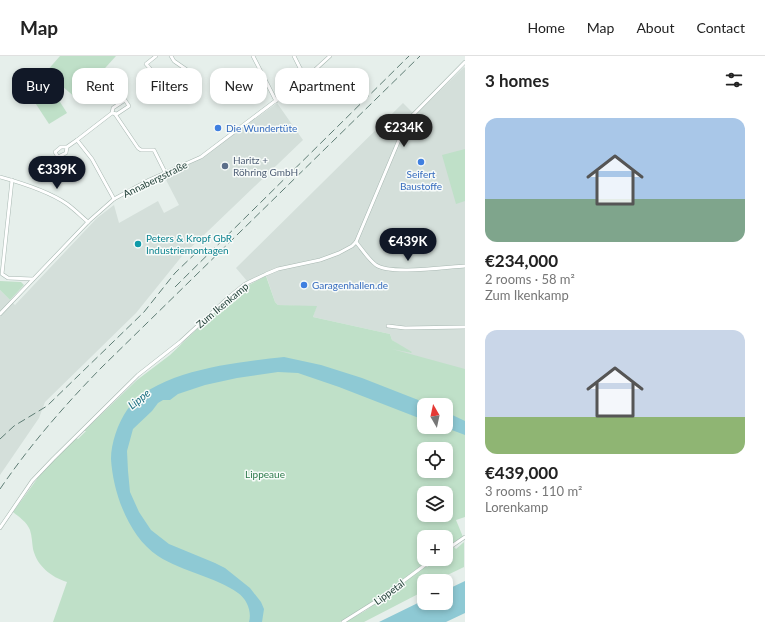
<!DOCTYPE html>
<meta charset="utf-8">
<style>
:root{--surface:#fff;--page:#f6f6f6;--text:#222;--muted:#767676;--line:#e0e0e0;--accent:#111827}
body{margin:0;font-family:Lato,sans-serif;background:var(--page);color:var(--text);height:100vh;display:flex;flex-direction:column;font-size:15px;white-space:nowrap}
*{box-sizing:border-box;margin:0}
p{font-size:13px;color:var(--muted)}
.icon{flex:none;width:22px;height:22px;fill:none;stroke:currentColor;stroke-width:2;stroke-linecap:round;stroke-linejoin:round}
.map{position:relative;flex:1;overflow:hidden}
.side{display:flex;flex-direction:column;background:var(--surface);width:300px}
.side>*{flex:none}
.top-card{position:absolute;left:12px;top:12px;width:380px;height:36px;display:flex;gap:8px}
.needle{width:26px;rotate:351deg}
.tools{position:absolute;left:417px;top:342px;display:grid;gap:8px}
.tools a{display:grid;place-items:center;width:36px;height:36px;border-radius:8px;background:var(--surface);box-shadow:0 2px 6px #0003;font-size:20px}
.price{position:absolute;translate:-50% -34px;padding:0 9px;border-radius:14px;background:var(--accent);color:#fff;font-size:13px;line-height:26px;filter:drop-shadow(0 1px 2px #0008)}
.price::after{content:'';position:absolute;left:50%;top:24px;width:12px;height:9px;margin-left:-6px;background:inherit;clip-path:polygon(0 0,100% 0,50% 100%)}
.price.on{background:#222;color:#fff}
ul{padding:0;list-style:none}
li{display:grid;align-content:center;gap:8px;height:212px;padding:0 20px}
li span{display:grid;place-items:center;height:124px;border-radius:12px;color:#555}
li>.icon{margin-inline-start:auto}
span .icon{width:72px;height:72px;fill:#fffc;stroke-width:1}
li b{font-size:17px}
h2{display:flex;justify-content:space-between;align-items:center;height:48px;padding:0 20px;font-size:17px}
.pill{padding:0 14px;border-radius:12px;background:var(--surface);box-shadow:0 2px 6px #0003;font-size:14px;line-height:36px}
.pill.on{background:var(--accent);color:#fff}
header{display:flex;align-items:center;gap:24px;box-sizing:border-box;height:56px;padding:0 20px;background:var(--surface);border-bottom:1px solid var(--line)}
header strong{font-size:19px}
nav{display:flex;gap:22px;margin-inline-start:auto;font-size:14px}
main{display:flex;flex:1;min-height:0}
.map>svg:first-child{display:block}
.built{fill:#d4dfda}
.green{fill:#bfe0c8;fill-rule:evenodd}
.water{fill:#8ec9d4}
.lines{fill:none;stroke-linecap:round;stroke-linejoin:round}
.street-casing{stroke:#a8b8b2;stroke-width:4}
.street{stroke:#fff;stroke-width:3}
.rail{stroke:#5f7d75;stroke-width:1;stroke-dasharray:8 4;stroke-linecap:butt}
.shop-dot{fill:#3f7fe0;stroke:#f7fbf9;stroke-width:1.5}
.service-dot{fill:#5c6f8a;stroke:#f7fbf9;stroke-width:1.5}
.culture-dot{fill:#0f9aa8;stroke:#f7fbf9;stroke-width:1.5}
.labels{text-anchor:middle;stroke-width:3;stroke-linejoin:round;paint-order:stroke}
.shop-label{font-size:10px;fill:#366cbe;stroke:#f7fbf9;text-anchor:start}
.service-label{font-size:10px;fill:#4e5e75;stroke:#f7fbf9;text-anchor:start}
.street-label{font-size:10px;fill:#24423a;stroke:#f7fbf9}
.culture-label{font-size:10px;fill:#0d838f;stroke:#f7fbf9;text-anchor:start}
.park-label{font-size:10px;fill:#2d7a4b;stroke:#f7fbf9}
.water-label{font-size:11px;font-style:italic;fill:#1c6f80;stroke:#f7fbf9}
</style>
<header>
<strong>Map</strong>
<nav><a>Home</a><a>Map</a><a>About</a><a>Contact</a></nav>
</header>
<main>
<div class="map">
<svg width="465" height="566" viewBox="0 0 465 566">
<rect width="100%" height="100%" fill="#e6efeb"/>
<!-- built -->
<g class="built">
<path d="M464,11L465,12V319L391,295L392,292L411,297L392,284L390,278L313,261L316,251L278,249L275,246L265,216L247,225L236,212L403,47L415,59Z"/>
<path d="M277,47L303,84L182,200L136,257L45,346L39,362L0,419V234L15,249L97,162L114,149L119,167L158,145L164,157L179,149L164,120L203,101Z"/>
</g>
<!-- green -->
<g class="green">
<path d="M60,0H116L77,43L46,16Z"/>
<path d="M50,30L67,57L49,68L32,42Z"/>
<path d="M465,93V145L456,148L442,99Z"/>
<path d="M266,220L275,246L278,249L317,250L313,261L390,278L392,284L412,296L411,297L392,293L465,313V461L456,464L463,481L446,493V481H424V503H432L364,552L340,566H53L67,526C51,521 37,510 33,493C32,487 32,480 30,474C27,466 19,461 13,456L37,423L36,420L76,382L78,383L86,375H84L137,324L170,299L217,254L249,229ZM424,349H446V371H424ZM424,393H446V415H424ZM424,437H446V459H424Z"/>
<path d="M0,225L21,226L24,229L10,244L0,234Z"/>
<path d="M464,486V511L435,525H424V535L364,566H345L365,555L386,540L425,510L427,511L438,503H446V497L454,491L456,493Z"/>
</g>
<!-- water -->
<g class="water">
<path d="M284,301L321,309L362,322L431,349H424V364L339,331L298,317L278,316L237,322L205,329L178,338L170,344H163L158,347L152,355L133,373L127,395L128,415L130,436L139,456L151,474L169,488L215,507L225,512L250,532L261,546L264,553L262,566H249C252,556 247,543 238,537C216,521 183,516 158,500C129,481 113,437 111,403C111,387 118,367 127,354C155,314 238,306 284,301Z"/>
<path d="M446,356L465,365V379L444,371H446Z"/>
<path d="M465,525V557L446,566H379L424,544V547H446V534Z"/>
</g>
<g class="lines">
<defs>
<g id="street">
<path d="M156,0L146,8L155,18L170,31"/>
<path d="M171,0L174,5L187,14"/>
<path d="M253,0L276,45"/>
<path d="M294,0L300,12L307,21"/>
<path d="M112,57L113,52L125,44L129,50L117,58L112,57L77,84L92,103L114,143"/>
<path d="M115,58L138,92L141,94H154L165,116"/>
<path d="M67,91L66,97L58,101L55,96L61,91H67L77,84"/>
<path d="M0,121C22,127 48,135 67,148C74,153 81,160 88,166"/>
<path d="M12,124L2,218L8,222L33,223"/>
<path d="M356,186C362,193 368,203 376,209C390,219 446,211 465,210"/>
<path d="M0,258L88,166L114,143L149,124L201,101L307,21L330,0"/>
<path d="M388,270L405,272L465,271"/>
<path d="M0,472L32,425L53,403L138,319L180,286L229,241L245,228L266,218L278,213L320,204L339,197L352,190L356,186L407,65L465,6"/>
<path d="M446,494L465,481"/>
<path d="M343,566L378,544L433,503"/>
</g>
</defs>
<!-- street casing -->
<use href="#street" class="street-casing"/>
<!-- street -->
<use href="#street" class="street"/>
<!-- rail -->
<g class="rail">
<path d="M175,231L409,0"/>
<path d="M0,383L14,370L47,350L144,256L175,217L199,194"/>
<path d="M0,433C30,389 64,350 101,312L420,0"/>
</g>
</g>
<!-- markers -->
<g class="shop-dot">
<circle cx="218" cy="72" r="4"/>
<circle cx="421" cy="106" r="4"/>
<circle cx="304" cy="229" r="4"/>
</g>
<circle class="service-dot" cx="225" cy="110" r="4"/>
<circle class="culture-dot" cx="138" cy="188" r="4"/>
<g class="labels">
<!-- shop labels -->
<g class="shop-label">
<text x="226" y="76">Die Wundertüte</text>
<text x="421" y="122" text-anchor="middle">Seifert<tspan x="421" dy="12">Baustoffe</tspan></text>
<text x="312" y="233">Garagenhallen.de</text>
</g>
<!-- service labels -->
<g class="service-label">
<text x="233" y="108">Haritz +<tspan x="233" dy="12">Röhring GmbH</tspan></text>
</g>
<!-- street labels -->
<g class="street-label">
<text transform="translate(155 123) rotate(-26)" y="4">Annabergstraße</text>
<text transform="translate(222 249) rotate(-40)" y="4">Zum Ikenkamp</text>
<text transform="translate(389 536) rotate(-36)" y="4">Lippetal</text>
</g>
<!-- culture labels -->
<g class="culture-label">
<text x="146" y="186">Peters &amp; Kropf GbR<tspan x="146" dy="12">Industriemontagen</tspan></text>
</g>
<!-- park labels -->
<g class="park-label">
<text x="265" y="422">Lippeaue</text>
</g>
<!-- water labels -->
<g class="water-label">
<text transform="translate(139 343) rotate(-39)" y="4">Lippe</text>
</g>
</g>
</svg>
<div class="tools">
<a><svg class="needle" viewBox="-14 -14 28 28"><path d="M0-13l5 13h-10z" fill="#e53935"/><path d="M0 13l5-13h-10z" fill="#767676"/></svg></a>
<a><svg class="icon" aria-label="locate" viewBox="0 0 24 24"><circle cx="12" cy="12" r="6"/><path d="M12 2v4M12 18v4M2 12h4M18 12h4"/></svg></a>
<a><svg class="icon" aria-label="layers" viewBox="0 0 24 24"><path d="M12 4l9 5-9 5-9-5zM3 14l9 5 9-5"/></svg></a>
<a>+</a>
<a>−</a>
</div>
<b class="price on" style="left:404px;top:92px">€234K</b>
<b class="price" style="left:57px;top:134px">€339K</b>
<b class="price" style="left:408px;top:206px">€439K</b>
<div class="top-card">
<a class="pill on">Buy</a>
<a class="pill">Rent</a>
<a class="pill">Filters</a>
<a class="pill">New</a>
<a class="pill">Apartment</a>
</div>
</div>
<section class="side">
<h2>3 homes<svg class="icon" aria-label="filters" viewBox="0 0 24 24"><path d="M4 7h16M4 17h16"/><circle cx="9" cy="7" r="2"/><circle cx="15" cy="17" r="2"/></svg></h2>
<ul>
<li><span style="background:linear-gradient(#a9c7e8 65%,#7fa58c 0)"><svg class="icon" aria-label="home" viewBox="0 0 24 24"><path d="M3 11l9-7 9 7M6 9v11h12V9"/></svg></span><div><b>€234,000</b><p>2 rooms · 58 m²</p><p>Zum Ikenkamp</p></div></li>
<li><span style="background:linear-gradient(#c9d6e8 70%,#8fb573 0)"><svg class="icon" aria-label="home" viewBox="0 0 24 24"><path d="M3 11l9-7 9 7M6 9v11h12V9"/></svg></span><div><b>€439,000</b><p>3 rooms · 110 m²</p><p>Lorenkamp</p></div></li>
</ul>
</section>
</main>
